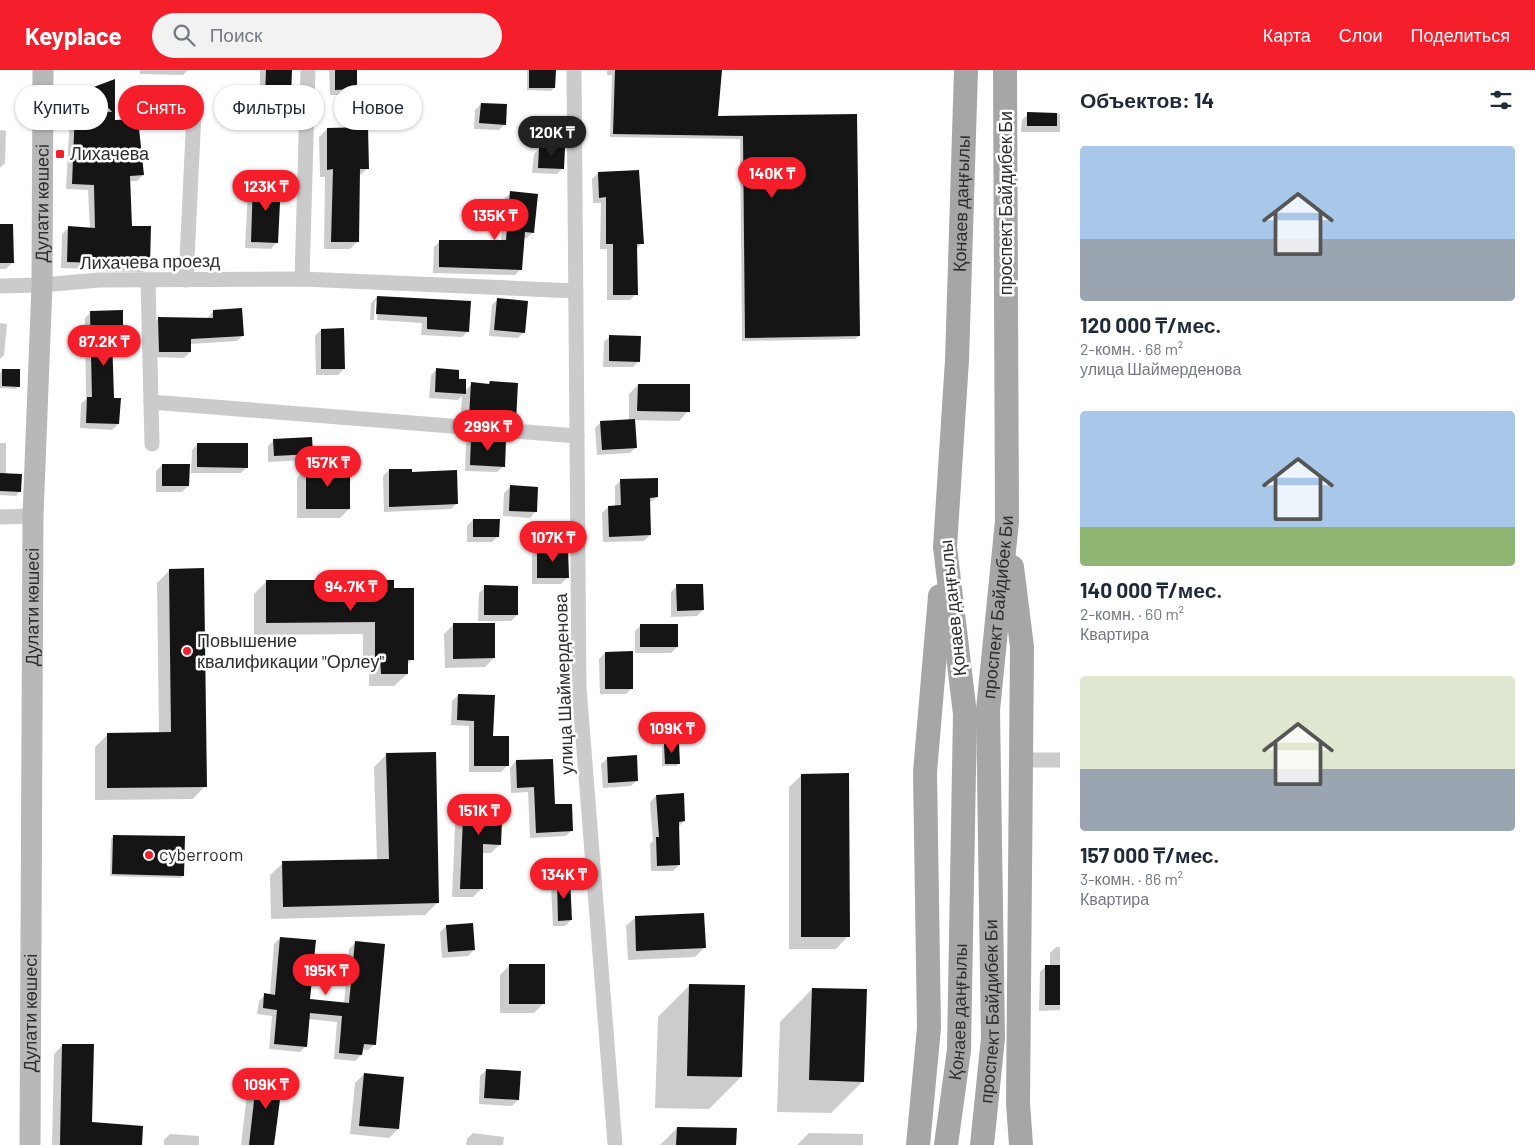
<!DOCTYPE html>
<html lang="ru">
<meta charset="utf-8">
<style>
:root{--surface:#fff;--page:#f2f2f3;--text:#1f2937;--muted:#747a83;--accent:#f51f2c}
body{margin:0;font-family:Barlow,sans-serif;background:var(--page);color:var(--text);height:100vh;display:flex;flex-direction:column;font-size:19px;white-space:nowrap}
*{box-sizing:border-box;margin:0}
p{font-size:16px;color:var(--muted)}
.icon{flex:none;width:28px;height:28px;fill:none;stroke:currentColor;stroke-width:2;stroke-linecap:round;stroke-linejoin:round}
.map{position:relative;flex:1;overflow:hidden}
.panel{display:flex;flex-direction:column;background:var(--surface);width:475px}
.panel>*{flex:none}
.banner{position:absolute;left:15px;top:15px;width:475px;height:45px;display:flex;gap:10px}
.price{position:absolute;translate:-50% -42px;padding:0 11px;border-radius:18px;background:var(--accent);color:#fff;font-size:16px;line-height:32px;filter:drop-shadow(0 1px 2px #0008)}
.price::after{content:'';position:absolute;left:50%;top:30px;width:15px;height:11px;margin-left:-8px;background:inherit;clip-path:polygon(0 0,100% 0,50% 100%)}
.price.current{background:#222;color:#fff}
ul{padding:0;list-style:none}
li{display:grid;align-content:center;gap:10px;height:265px;padding:0 20px}
li span{display:grid;place-items:center;height:155px;border-radius:5px;color:#555}
li>.icon{margin-inline-start:auto}
span .icon{width:90px;height:90px;fill:#fffc;stroke-width:1}
li b{font-size:21px}
h2{display:flex;justify-content:space-between;align-items:center;height:60px;padding:0 20px;font-size:21px}
.tag{padding:0 18px;border-radius:22px;background:var(--surface);box-shadow:0 1px 4px #0004;font-size:18px;line-height:45px}
.tag.current{background:var(--accent);color:#fff}
header{display:flex;align-items:center;gap:30px;box-sizing:border-box;height:70px;padding:0 25px;background:var(--accent);color:#fff}
header strong{font-size:24px}
nav{display:flex;gap:28px;margin-inline-start:auto;font-size:18px}
.search{width:350px;height:45px;background:var(--page);display:flex;align-items:center;gap:12px;box-sizing:border-box;padding:0 18px;border-radius:28px;color:var(--muted);font-size:19px}
main{display:flex;flex:1;min-height:0}
.map>svg:first-child{display:block}
.shadow{fill:#0003}
.building{fill:#151515}
.lines{fill:none;stroke-linecap:round;stroke-linejoin:round}
.street{stroke:#cbcbcb;stroke-width:15}
.secondary{stroke:#b8b8b8;stroke-width:21}
.primary{stroke:#a6a6a6;stroke-width:24}
.poi-dot{fill:#f51f2c;stroke:#fff;stroke-width:2}
.labels{text-anchor:middle;stroke-width:5;stroke-linejoin:round;paint-order:stroke}
.poi-label{font-size:18px;fill:#2e2e2e;stroke:#fff;text-anchor:start}
.street-label{font-size:18px;fill:#2e2e2e;stroke:#fff}
</style>
<header>
<strong>Keyplace</strong>
<div class="search"><svg class="icon" aria-label="search" viewBox="0 0 24 24"><circle cx="10" cy="10" r="6"/><path d="M15 15l6 6"/></svg>Поиск</div>
<nav><a>Карта</a><a>Слои</a><a>Поделиться</a></nav>
</header>
<main>
<div class="map">
<svg width="1060" height="1075" viewBox="0 0 1060 1075">
<rect width="100%" height="100%" fill="#fff"/>
<!-- shadow -->
<g class="shadow">
<path d="M140,0H188L183,5L140,4Z"/>
<path d="M260,0H290V29L284,35L260,34Z"/>
<path d="M329,0H356V18L350,25H330Z"/>
<path d="M527,0H554V18L551,21L527,20Z"/>
<path d="M607,0H720L717,48L856,46L859,266L855,269L742,271L740,69L610,67L612,5H607Z"/>
<path d="M114,11V51L143,105L137,111H129L131,157L149,196L143,202L95,201V199L61,198L62,164L69,157L90,158L88,120L66,119L70,47L76,41L101,42L86,25L92,19Z"/>
<path d="M481,34L505,54L499,60L474,59L475,40Z"/>
<path d="M1028,44H1060V62H1021L1022,50Z"/>
<path d="M327,59L368,98L359,106L358,171L350,179H324L325,107H320L319,67Z"/>
<path d="M0,60L6,61L5,93L0,98Z"/>
<path d="M540,78L563,98L557,104L532,103L534,84Z"/>
<path d="M598,103L640,151H643L642,173L636,179V224L630,230H607V179H600L601,133H593L592,109Z"/>
<path d="M254,113L277,172L271,179L245,178L248,119Z"/>
<path d="M511,123L533,162L527,168H523L521,199L515,205L433,203L434,177L440,171H501L504,129Z"/>
<path d="M0,155L12,193L6,199H0Z"/>
<path d="M377,227L468,261L462,267L421,265L422,253L377,250L378,231H375L374,250H370L371,233Z"/>
<path d="M498,229L524,262L518,268L489,266L492,235Z"/>
<path d="M213,241L243,265L237,271L190,274V282L184,288L154,287L153,254L159,248L207,249Z"/>
<path d="M91,242L122,265L116,271H111L113,329L118,354L112,360L80,358L81,334L86,329L85,248Z"/>
<path d="M0,253L7,254L4,285L0,289Z"/>
<path d="M321,260L344,299L338,305H316L315,266Z"/>
<path d="M610,266L639,291L633,297H603L604,272Z"/>
<path d="M437,299L457,310L465,321L472,314H517L514,351L505,360L460,357L462,326L458,330L429,328L431,305Z"/>
<path d="M3,300L18,316L16,319L0,318V303Z"/>
<path d="M638,315L688,341L679,351L634,350L636,377L630,383L597,385L595,358L601,352L629,350V324Z"/>
<path d="M472,368L504,396L497,402L465,401L466,374Z"/>
<path d="M274,370L311,384L305,390L268,392V376Z"/>
<path d="M0,373H6V405L20,421L16,426L0,425Z"/>
<path d="M198,374L247,397L241,403H191L192,380Z"/>
<path d="M162,395L188,416L182,422H156V401Z"/>
<path d="M307,398L349,439L340,448H297V408Z"/>
<path d="M389,400L411,403L457,433L451,439L384,442L383,406Z"/>
<path d="M621,410L657,427L649,433L650,465L644,471L603,472L602,443L608,437L615,436V416Z"/>
<path d="M510,417L536,441L530,448L503,446L504,423Z"/>
<path d="M473,450L498,466L492,472H467V456Z"/>
<path d="M538,479L567,508L561,514H532V485Z"/>
<path d="M170,500L205,716L193,729L95,730V677L107,665L159,664L157,513Z"/>
<path d="M267,511L393,520L412,589L407,595V604L394,616H369V599H363V564L254,565V524Z"/>
<path d="M677,516L703,540L697,546L671,547V522Z"/>
<path d="M485,517L517,545L511,551H478L479,523Z"/>
<path d="M453,555L494,588L485,597L445,598L444,564Z"/>
<path d="M641,555L677,577L671,583H635V561Z"/>
<path d="M605,583L632,618L626,624H600L599,589Z"/>
<path d="M458,625L492,667L507,696L501,702H469V656L451,655L452,631Z"/>
<path d="M664,675L679,693L676,696H662V677Z"/>
<path d="M387,684L438,832L425,845L271,849L270,805L283,793L377,790L374,697Z"/>
<path d="M608,688L637,710L631,716L603,718L601,694Z"/>
<path d="M516,691L572,760L566,766L530,768L528,722L511,723L510,698Z"/>
<path d="M802,705L848,866L836,879H789V717Z"/>
<path d="M465,726L500,774L491,783H482V818L473,827H452L456,734Z"/>
<path d="M656,726L684,751L678,757L679,795L673,801H651L650,774L653,771L650,732Z"/>
<path d="M114,766L183,805L181,808L110,806L111,769Z"/>
<path d="M557,810L571,850L565,856H553L551,816Z"/>
<path d="M636,847L704,878L695,887L628,890L626,856Z"/>
<path d="M446,856L474,880L468,886L442,888L440,862Z"/>
<path d="M280,868L309,930L344,934L349,879L355,873L375,974L368,980L362,979L361,985L355,991L334,989L337,952L308,949L306,976L300,982L269,979L272,946L257,944L259,931L265,925H270L274,874Z"/>
<path d="M1056,877H1060V940L1039,941L1040,902L1046,896H1050V883Z"/>
<path d="M510,895L543,934L534,943H500V905Z"/>
<path d="M690,915L741,1007L709,1039L655,1038L658,947Z"/>
<path d="M812,919L863,1011L831,1043L777,1042L780,952Z"/>
<path d="M63,975L90,1053L140,1075H52L54,984Z"/>
<path d="M486,1000L518,1030L512,1036L479,1034L480,1006Z"/>
<path d="M364,1004L398,1059L389,1068L350,1064L355,1013Z"/>
<path d="M258,1006L273,1075H241L248,1015Z"/>
<path d="M677,1058L735,1075H660Z"/>
<path d="M473,1063L504,1067L503,1075H466L467,1069Z"/>
<path d="M809,1063L863,1064V1075H797Z"/>
<path d="M170,1064L199,1066V1075H164V1070Z"/>
</g>
<!-- building -->
<g class="building">
<path d="M266,0H292L291,29H265Z"/>
<path d="M335,0H357V19L335,20Z"/>
<path d="M529,0H556L555,18H529Z"/>
<path d="M615,0H722L718,46L857,44L860,266L745,268L743,66L613,64Z"/>
<path d="M115,9V50L138,49L144,105L130,106L132,156H151L150,196H101V193L67,192L68,156L95,158L94,115L72,114L75,40L112,42L91,18Z"/>
<path d="M481,33L507,34L506,55L479,53Z"/>
<path d="M1027,42L1057,43V56H1027Z"/>
<path d="M368,57L369,99H360L359,172H331L333,99L327,100V58Z"/>
<path d="M539,77L565,78L564,99L538,98Z"/>
<path d="M639,100L644,174H637L638,225H613V174H606V127L599,128L598,102Z"/>
<path d="M253,111L281,112L278,173L251,172Z"/>
<path d="M510,121L538,124L534,163L525,162L522,200L439,197V170H506Z"/>
<path d="M0,154H13L14,193H0Z"/>
<path d="M377,226L471,231L469,262L427,259V247L376,244Z"/>
<path d="M497,228L528,231L525,263L494,260Z"/>
<path d="M242,238L244,266L191,269V282H159L158,247L213,248V240Z"/>
<path d="M123,240V266H112L114,328H121L119,354L86,353L87,327H92L90,241Z"/>
<path d="M344,258L345,299H321V259Z"/>
<path d="M609,265L641,266L640,292L609,291Z"/>
<path d="M436,298L459,300V309H466V324L435,322Z"/>
<path d="M2,299H20V317L2,316Z"/>
<path d="M490,311L518,313L516,352L469,348L471,312L489,314Z"/>
<path d="M638,314H690V342L637,341Z"/>
<path d="M635,349L637,378L602,380L600,351Z"/>
<path d="M312,367L313,384L274,386L273,369Z"/>
<path d="M471,367L506,370L505,397L470,395Z"/>
<path d="M197,373H248V398L197,397Z"/>
<path d="M162,394H190L189,416H162Z"/>
<rect x="306" y="397" width="44" height="42"/>
<path d="M389,399H412V402L457,400L458,434L389,437Z"/>
<path d="M0,403L22,404L21,422L0,421Z"/>
<path d="M658,408V427L650,428L651,465L609,467L608,436L621,435L620,409Z"/>
<path d="M510,415L538,417L537,442L509,441Z"/>
<path d="M473,449H500L499,467H473Z"/>
<path d="M537,478H568L569,508H537Z"/>
<path d="M204,498L207,717L107,718V663L171,662L169,499Z"/>
<path d="M266,510H394V518H414V590H408V604H381L380,587H375V552L266,553Z"/>
<path d="M676,514H703L704,540L677,541Z"/>
<path d="M484,515L518,516V545H484Z"/>
<path d="M453,553H495V588L453,589Z"/>
<rect x="640" y="554" width="38" height="23"/>
<path d="M633,581V619H605V582Z"/>
<path d="M458,624L495,625L493,666H509V696H474V651L457,650Z"/>
<path d="M679,673L680,694H665L664,674Z"/>
<path d="M436,682L439,833L283,837L282,791L389,789L386,683Z"/>
<path d="M637,685L638,711L608,713L607,687Z"/>
<path d="M553,689L555,734H572L573,761L536,763L534,717L517,718L516,690Z"/>
<path d="M849,703L850,867H801V704Z"/>
<path d="M684,723L685,751L679,752L680,795L657,796L656,767H659L656,725Z"/>
<path d="M464,724L503,726L501,775L483,774V819H460Z"/>
<path d="M113,765L185,766L184,806L112,804Z"/>
<path d="M570,808L572,850L558,851L557,809Z"/>
<path d="M704,843L706,878L636,881L635,846Z"/>
<path d="M473,853L475,880L448,882L446,855Z"/>
<path d="M280,867L316,870L310,929L349,933L355,871L385,874L376,975L364,974L362,985L339,983L342,946L310,943L307,977L274,974L277,940L263,938L264,923L275,925Z"/>
<rect x="509" y="894" width="36" height="40"/>
<rect x="1045" y="895" width="15" height="40"/>
<path d="M689,914L745,915L742,1007L687,1006Z"/>
<path d="M812,918L867,919L864,1012L809,1010Z"/>
<path d="M62,974H94L92,1052L143,1056L142,1075H60Z"/>
<path d="M486,999L521,1001L519,1030L484,1028Z"/>
<path d="M364,1003L404,1007L399,1059L359,1056Z"/>
<path d="M257,1004L283,1007L274,1075H249Z"/>
<path d="M677,1057L737,1058L736,1075H676Z"/>
</g>
<g class="lines">
<!-- street -->
<g class="street">
<path d="M574,0L579,617L615,1075"/>
<path d="M302,209L308,0"/>
<path d="M148,210L152,374"/>
<path d="M186,210L194,42"/>
<path d="M0,216L42,215L99,210L302,209L576,221"/>
<path d="M151,332L577,366"/>
<path d="M0,447L33,446"/>
<path d="M1022,690H1060"/>
</g>
<!-- secondary -->
<path class="secondary" id="s1" d="M30,1075L33,446L42,215L43,0"/>
<!-- primary -->
<g class="primary">
<path d="M1012,497L1022,577L1018,1033L1021,1075"/>
<path d="M918,1075L929,958L925,702L940,526"/>
<path id="s2" d="M946,1075L959,980L965,644L945,477L957,290L966,0"/>
<path id="s3" d="M982,1075L993,968L988,640L1007,451L1005,0"/>
</g>
</g>
<!-- markers -->
<g class="poi-dot">
<rect x="55" y="79" width="10" height="10" rx="2.5"/>
<circle cx="187" cy="581" r="5"/>
<circle cx="149" cy="785" r="5"/>
</g>
<g class="labels">
<!-- poi labels -->
<g class="poi-label">
<text x="70" y="90">Лихачева</text>
<text x="197" y="577">Повышение<tspan x="197" dy="21">квалификации "Орлеу"</tspan></text>
<text x="159" y="791">cyberroom</text>
</g>
<!-- street labels -->
<g class="street-label">
<text dy="6" stroke="none"><textPath href="#s1" startOffset="942">Дулати көшесі</textPath></text>
<text transform="translate(1006 133) rotate(-90)" y="6">проспект Байдибек Би</text>
<text dy="6" stroke="none"><textPath href="#s2" startOffset="944">Қонаев даңғылы</textPath></text>
<text transform="translate(150 192) rotate(-1)" y="6">Лихачева проезд</text>
<text dy="6" stroke="none"><textPath href="#s1" startOffset="538">Дулати көшесі</textPath></text>
<text transform="translate(953 538) rotate(-96)" y="6">Қонаев даңғылы</text>
<text dy="6" stroke="none"><textPath href="#s3" startOffset="539">проспект Байдибек Би</textPath></text>
<text transform="translate(564 614) rotate(-92)" y="6">улица Шаймерденова</text>
<text dy="6" stroke="none"><textPath href="#s1" startOffset="132">Дулати көшесі</textPath></text>
<text dy="6" stroke="none"><textPath href="#s2" startOffset="134">Қонаев даңғылы</textPath></text>
<text dy="6" stroke="none"><textPath href="#s3" startOffset="134">проспект Байдибек Би</textPath></text>
</g>
</g>
</svg>
<b class="price current" style="left:552px;top:88px">120K ₸</b>
<b class="price" style="left:772px;top:129px">140K ₸</b>
<b class="price" style="left:266px;top:142px">123K ₸</b>
<b class="price" style="left:495px;top:171px">135K ₸</b>
<b class="price" style="left:104px;top:297px">87.2K ₸</b>
<b class="price" style="left:488px;top:382px">299K ₸</b>
<b class="price" style="left:328px;top:418px">157K ₸</b>
<b class="price" style="left:553px;top:493px">107K ₸</b>
<b class="price" style="left:351px;top:542px">94.7K ₸</b>
<b class="price" style="left:672px;top:684px">109K ₸</b>
<b class="price" style="left:479px;top:766px">151K ₸</b>
<b class="price" style="left:564px;top:830px">134K ₸</b>
<b class="price" style="left:326px;top:926px">195K ₸</b>
<b class="price" style="left:266px;top:1040px">109K ₸</b>
<div class="banner">
<a class="tag">Купить</a>
<a class="tag current">Снять</a>
<a class="tag">Фильтры</a>
<a class="tag">Новое</a>
</div>
</div>
<section class="panel">
<h2>Объектов: 14<svg class="icon" aria-label="filters" viewBox="0 0 24 24"><path d="M4 7h16M4 17h16"/><circle cx="9" cy="7" r="2"/><circle cx="15" cy="17" r="2"/></svg></h2>
<ul>
<li><span style="background:linear-gradient(#a9c7e8 60%,#9aa5b1 0)"><svg class="icon" aria-label="home" viewBox="0 0 24 24"><path d="M3 11l9-7 9 7M6 9v11h12V9"/></svg></span><div><b>120 000 ₸/мес.</b><p>2-комн. · 68 m²</p><p>улица Шаймерденова</p></div></li>
<li><span style="background:linear-gradient(#a9c7e8 75%,#8fb573 0)"><svg class="icon" aria-label="home" viewBox="0 0 24 24"><path d="M3 11l9-7 9 7M6 9v11h12V9"/></svg></span><div><b>140 000 ₸/мес.</b><p>2-комн. · 60 m²</p><p>Квартира</p></div></li>
<li><span style="background:linear-gradient(#dfe7d0 60%,#9aa5b1 0)"><svg class="icon" aria-label="home" viewBox="0 0 24 24"><path d="M3 11l9-7 9 7M6 9v11h12V9"/></svg></span><div><b>157 000 ₸/мес.</b><p>3-комн. · 86 m²</p><p>Квартира</p></div></li>
</ul>
</section>
</main>
